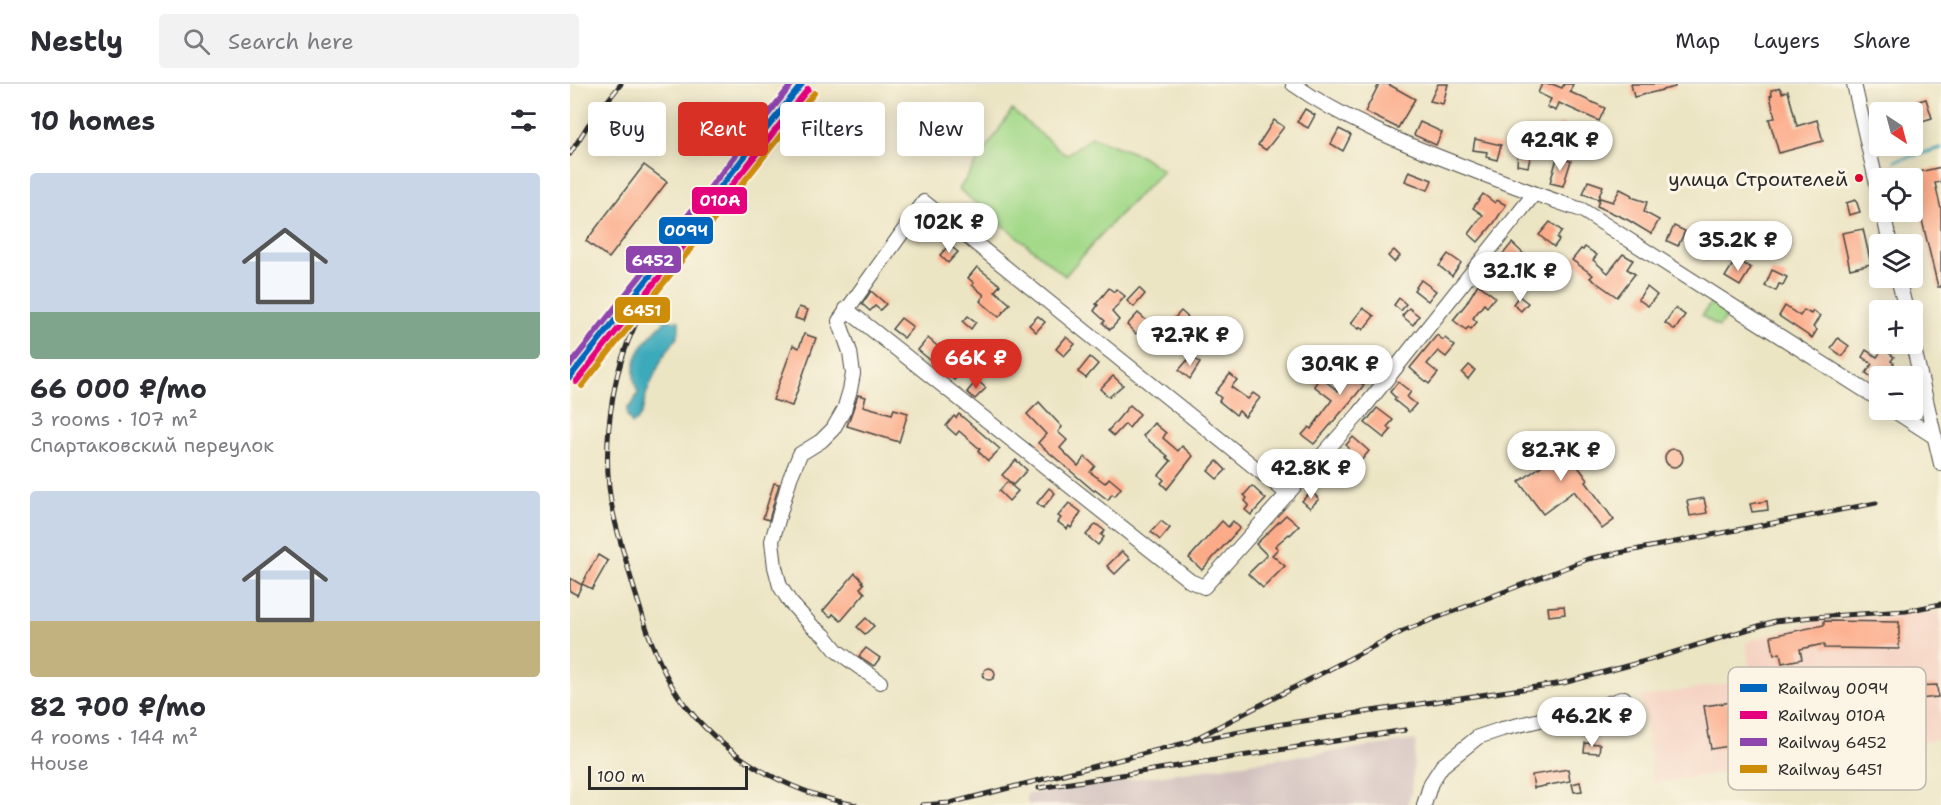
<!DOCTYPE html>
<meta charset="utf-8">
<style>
:root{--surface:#fff;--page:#f2f2f3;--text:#2b2b33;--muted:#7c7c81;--line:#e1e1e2;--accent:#d93025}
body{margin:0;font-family:"Shantell Sans",sans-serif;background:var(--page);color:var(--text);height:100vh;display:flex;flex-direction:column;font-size:22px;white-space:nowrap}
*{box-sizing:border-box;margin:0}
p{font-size:20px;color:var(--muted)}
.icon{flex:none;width:33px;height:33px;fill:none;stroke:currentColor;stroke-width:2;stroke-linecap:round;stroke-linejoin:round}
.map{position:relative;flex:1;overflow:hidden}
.side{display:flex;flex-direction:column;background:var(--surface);width:570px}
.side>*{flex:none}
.hud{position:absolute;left:18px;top:18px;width:570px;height:54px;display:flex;gap:12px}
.needle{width:39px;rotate:144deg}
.fabs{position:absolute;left:1299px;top:18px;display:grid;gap:12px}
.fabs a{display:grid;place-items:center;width:54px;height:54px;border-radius:6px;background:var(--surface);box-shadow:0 3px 15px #0003;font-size:30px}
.scale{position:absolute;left:18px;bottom:15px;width:160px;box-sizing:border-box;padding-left:6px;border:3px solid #2b2b2b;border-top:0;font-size:16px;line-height:21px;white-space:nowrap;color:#2b2b2b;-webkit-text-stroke:4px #fcf5e5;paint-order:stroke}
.price{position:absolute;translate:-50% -51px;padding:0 14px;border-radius:21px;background:#fff;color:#222;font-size:20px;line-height:39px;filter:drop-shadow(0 2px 3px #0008)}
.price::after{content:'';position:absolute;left:50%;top:36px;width:18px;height:14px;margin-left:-9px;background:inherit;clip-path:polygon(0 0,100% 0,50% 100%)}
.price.active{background:var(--accent);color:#fff}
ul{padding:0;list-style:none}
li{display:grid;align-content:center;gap:12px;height:318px;padding:0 30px}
li span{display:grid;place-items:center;height:186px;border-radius:6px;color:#555}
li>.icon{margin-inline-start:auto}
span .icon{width:108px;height:108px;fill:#fffc;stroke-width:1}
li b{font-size:26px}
h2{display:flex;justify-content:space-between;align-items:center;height:72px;padding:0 30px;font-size:26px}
.chip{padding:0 21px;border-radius:6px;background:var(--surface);box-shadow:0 3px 15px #0003;font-size:21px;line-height:54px}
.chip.active{background:var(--accent);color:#fff}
header{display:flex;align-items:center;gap:36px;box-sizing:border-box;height:84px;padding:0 30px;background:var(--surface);border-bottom:2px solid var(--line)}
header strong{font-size:28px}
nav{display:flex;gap:33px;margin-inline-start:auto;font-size:21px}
.search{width:420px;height:54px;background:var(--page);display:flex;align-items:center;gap:15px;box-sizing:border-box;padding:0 21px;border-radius:6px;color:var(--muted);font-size:22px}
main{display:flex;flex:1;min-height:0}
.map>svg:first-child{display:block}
.built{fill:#f5d2c2}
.industrial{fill:#d1bfbd}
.green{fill:#a3d989;stroke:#67825a;stroke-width:1.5}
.water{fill:#3daabb;stroke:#346a73;stroke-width:1.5}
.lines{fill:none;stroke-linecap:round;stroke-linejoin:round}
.stream{stroke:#3daabb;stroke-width:3}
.building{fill:#fcab89}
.minor-casing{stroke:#484742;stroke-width:16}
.minor{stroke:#fff;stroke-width:14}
.rail-casing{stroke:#2b2b2b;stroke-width:5}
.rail{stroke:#fcf5e5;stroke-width:3;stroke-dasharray:9;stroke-linecap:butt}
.rail-1-casing{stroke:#fcf5e5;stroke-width:10}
.rail-2-casing{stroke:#fcf5e5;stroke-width:10}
.rail-3-casing{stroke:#fcf5e5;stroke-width:10}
.rail-4-casing{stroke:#fcf5e5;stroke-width:10}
.rail-1{stroke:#0065bd;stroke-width:6}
.rail-2{stroke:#e5007d;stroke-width:6}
.rail-3{stroke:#8e44ad;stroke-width:6}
.rail-4{stroke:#ce8d09;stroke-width:6}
.bus-dot{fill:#e4002b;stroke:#fcf5e5;stroke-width:2}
.labels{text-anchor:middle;stroke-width:6;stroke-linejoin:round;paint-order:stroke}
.bus-label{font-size:20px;fill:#2b2b2b;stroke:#fcf5e5;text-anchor:end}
.key{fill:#fcf5e5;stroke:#bdb8ad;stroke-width:1.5}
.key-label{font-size:16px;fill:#2b2b2b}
.line-badge{stroke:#fcf5e5;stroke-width:2}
.badge-label{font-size:16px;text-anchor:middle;font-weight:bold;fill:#fff}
</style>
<header>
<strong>Nestly</strong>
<div class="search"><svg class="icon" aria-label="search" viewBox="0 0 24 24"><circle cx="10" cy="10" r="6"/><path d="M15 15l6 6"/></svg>Search here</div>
<nav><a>Map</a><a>Layers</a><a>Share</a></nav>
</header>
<main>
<section class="side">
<h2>10 homes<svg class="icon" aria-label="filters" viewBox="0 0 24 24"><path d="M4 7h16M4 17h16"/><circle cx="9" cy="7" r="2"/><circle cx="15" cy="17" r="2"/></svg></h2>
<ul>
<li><span style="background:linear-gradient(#c9d6e8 75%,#7fa58c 0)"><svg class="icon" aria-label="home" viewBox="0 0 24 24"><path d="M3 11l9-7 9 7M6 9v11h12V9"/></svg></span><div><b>66 000 ₽/mo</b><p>3 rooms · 107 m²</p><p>Спартаковский переулок</p></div></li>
<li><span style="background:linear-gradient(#c9d6e8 70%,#c2b280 0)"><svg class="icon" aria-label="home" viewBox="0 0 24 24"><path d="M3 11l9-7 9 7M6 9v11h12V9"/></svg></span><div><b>82 700 ₽/mo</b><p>4 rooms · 144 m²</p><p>House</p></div></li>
</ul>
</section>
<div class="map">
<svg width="1371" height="721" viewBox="0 0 1371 721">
<rect width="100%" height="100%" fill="#fcf5e5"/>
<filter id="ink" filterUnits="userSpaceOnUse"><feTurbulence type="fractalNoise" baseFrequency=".0167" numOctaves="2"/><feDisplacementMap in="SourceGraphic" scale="12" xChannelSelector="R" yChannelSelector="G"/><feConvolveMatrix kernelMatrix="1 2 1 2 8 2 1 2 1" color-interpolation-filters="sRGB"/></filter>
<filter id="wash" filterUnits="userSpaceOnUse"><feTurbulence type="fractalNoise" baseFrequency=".008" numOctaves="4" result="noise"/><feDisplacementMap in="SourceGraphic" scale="24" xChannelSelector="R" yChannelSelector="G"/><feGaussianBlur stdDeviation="1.35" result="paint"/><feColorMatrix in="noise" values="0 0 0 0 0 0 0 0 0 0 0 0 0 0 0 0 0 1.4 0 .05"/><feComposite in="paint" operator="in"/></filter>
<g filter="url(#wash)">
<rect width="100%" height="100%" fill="#ece5c4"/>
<!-- built -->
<path class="built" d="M1370,528L1371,655L1084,699L1071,613L1181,596L1176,558L1252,535Z"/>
<!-- industrial -->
<path class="industrial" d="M846,656L841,709L837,721H458L456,710Z"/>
<!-- green -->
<g class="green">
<path d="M442,26L496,71L522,53L572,72L593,87L544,136L495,192L389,105Z"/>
<path d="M1143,215L1160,227L1149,243L1132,232Z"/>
</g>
<!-- water -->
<path class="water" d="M96,236L109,237C111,257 100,259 92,275C87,285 82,296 78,306C72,318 76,332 62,340L57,331L58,323L62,321L68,309C55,277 74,257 96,236Z"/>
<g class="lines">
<!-- stream -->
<path class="stream" d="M1325,77L1371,64"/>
</g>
<g id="blocks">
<!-- building -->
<g class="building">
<path d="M809,0H818L845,15L828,44L795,28Z"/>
<path d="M868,0H878L873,20L860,17Z"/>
<path d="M972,0H982L992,4L994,0H1003L1000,8L1035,24L1029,37L989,19L986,27L977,23L981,15L968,9Z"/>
<path d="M1061,0H1105V3L1064,13Z"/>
<path d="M1210,4L1212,9L1218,7L1227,42L1247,36L1253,57L1209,69L1199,35L1205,34L1200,12L1202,11L1201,6Z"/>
<path d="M1356,15L1362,34L1342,40V28H1340L1338,20Z"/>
<path d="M735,25L745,31L738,44L727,38Z"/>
<path d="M704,36L714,43L696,66L688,61Z"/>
<path d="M850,38L872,48L866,61L844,51Z"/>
<path d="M990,40L998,43L995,53L987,50Z"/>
<path d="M769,45L781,51L773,67L761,60Z"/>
<path d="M905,55L931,61L927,76L916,73L917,68L903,66Z"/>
<path d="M948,67L961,70L958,83L947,81Z"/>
<path d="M987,74L1001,77L993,102L980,99Z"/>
<path d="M74,81L97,98L39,174L16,157Z"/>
<path d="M1371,83V98L1365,99L1371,125V203H1368L1341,90Z"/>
<path d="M839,87L862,96L858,106L835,97Z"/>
<path d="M1018,97L1033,102L1028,115L1013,110Z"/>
<path d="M1050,105L1062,111L1061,113L1077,118L1074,128L1089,136L1081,150L1058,136L1027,122L1030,114L1043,118Z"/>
<path d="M913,110L925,119L927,116L936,121L924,139L908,158L899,150L913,131L903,124Z"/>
<path d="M1286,116L1290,128L1279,131L1276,119Z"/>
<path d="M350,138L359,146L350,157L342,150Z"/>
<path d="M980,138L992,147L987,154L989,156L984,163L969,151Z"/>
<path d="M1151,140L1173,148L1163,169L1149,162L1146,168L1143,167L1139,175L1126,169L1134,152L1144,157Z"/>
<path d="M1104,142L1115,147L1108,162L1097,157Z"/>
<path d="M1293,145L1301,180L1280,185L1272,149Z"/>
<path d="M942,159L956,172L939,194L924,181Z"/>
<path d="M379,161L388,168L378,179L370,171Z"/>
<path d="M1015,163L1027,171L1023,176L1038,189L1053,170L1063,176L1057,185L1065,190L1047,213L1020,194L1023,191L1002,176L1011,165L1013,166Z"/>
<path d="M824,166L830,172L824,178L818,172Z"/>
<path d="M878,170L891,179L882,192L869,182Z"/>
<path d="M1166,175L1181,184L1170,202L1155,193Z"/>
<path d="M407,183L430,201L425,207L440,220L429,233L410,217L414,211L402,201L404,199L398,194Z"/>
<path d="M987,185L994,191L987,200L980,195Z"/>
<path d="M1202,186L1217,193L1213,201L1209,200L1206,207L1195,202Z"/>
<path d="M851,196L866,207L858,217L844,206Z"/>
<path d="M908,200L925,213L917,223L914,220L903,234L907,238L901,245L898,243L896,246L883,236L896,220Z"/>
<path d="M1077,203L1087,211L1078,222L1068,215Z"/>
<path d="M539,204L544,208L546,205L555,212L542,228L549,236L540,246L533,239L535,237L524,227L528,221L526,220Z"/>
<path d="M569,204L575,210L564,223L557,217Z"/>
<path d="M301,207L316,220L310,226L305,222L300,227L292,220Z"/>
<path d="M949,212L958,219L951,227L943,220Z"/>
<path d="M829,214L836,220L831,227L824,221Z"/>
<path d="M1215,222L1230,232L1234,226L1241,230L1243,227L1250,232L1243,243L1247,246L1242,254L1209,232Z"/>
<path d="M229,223L238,226L234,237L225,234Z"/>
<path d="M793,224L804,232L793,246L790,243L789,245L781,239Z"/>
<path d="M839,224L849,232L843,241L832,232Z"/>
<path d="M1105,224L1115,231L1105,246L1095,239Z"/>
<path d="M611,227L621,236L609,249L599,240Z"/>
<path d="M568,229L577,237L566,250L557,241Z"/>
<path d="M398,232L406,238L401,245L393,238Z"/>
<path d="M468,232L475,238L466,248L459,241Z"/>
<path d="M331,234L343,243L334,254L322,245Z"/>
<path d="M234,250L246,254L222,322L203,316L223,261L229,264Z"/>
<path d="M867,251L873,256L875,254L885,262L876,273L868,267L857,280L868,289L859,300L840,284Z"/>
<path d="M496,253L505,260L494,272L486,265Z"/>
<path d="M358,254L395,286L389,293L388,292L384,296L348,266Z"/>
<path d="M1268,254L1279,262L1272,272L1261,264Z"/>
<path d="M1313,265L1324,273L1321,277L1324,279L1319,287L1316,285L1307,297L1296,289L1302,280L1292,273L1296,266L1307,273Z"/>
<path d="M794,268L808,279L791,299L794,301L786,311L744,360L732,351L739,343L741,345L762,316L744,302L750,293L768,307L786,284L783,282Z"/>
<path d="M621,272L630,279L620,295L609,286Z"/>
<path d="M520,273L528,280L516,294L508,288Z"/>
<path d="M743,279L752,286L747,293L738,286Z"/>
<path d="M899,281L905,286L898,295L892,289Z"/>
<path d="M660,290L667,296L661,303L678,315L683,309L690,314L675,333L669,327L666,331L649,317L651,314L645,309Z"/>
<path d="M543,292L553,301L539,313L530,305Z"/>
<path d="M407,296L416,304L405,315L397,308Z"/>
<path d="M828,298L841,308L837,313L846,320L839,328L824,316L826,314L820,308Z"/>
<path d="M288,311L296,313L293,322L322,330L324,325L338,329L329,358L277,342Z"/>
<path d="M469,318L492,343L488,348L497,356L490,364L508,382L515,373L525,382L520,388L535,399L539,394L551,404L545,412L542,410L538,416L525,406L524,407L468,359L476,350L457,330Z"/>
<path d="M560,321L570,330L559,344L555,340L544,352L538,347Z"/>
<path d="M807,324L823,336L817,343L821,346L814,354L795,339Z"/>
<path d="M389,330L430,365L418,377L408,367L410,365L389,347L386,351L376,342L384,332L386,334Z"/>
<path d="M584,339L596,349L593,354L608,367L612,362L623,372L597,405L591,399L594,396L589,391L601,377L596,373L598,372L573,352Z"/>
<path d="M985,352L1018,396L1016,398L1044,436L1032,445L1004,407L973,430L949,398L971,382L962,369Z"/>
<path d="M783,353L799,367L790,378L777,367L779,364L776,361Z"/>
<circle cx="1104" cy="374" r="9"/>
<path d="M446,376L457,386L443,401L432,391Z"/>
<path d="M647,377L656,386L647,395L638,387Z"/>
<path d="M759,382L771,390L762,401L751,391Z"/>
<path d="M437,398L448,407L439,417L429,407Z"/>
<path d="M204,399L209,400L199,436L193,434Z"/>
<path d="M682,402L696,415L681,431L675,426L679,421L675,417L677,414L674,411Z"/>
<path d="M479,404L485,409L473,424L467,419Z"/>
<path d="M741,407L749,415L740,424L732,417Z"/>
<path d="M1134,414L1137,429L1120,432L1117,417Z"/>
<path d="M1197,417L1198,426L1182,428L1180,420Z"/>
<path d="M499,419L511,428L501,444L499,442L497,445L488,438L491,434L488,432Z"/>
<path d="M716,431L729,442L720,451L719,450L705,462L708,465L702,471L715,482L693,504L678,490L697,471L686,460Z"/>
<path d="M591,437L600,444L590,456L581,448Z"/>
<path d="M652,437L658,443L663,437L670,444L632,486L619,474Z"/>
<path d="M526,440L535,447L531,451L534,453L528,461L516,451Z"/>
<path d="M552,467L560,475L545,490L537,482Z"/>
<path d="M28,471L38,477L22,505L12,500Z"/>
<path d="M285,489L293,497L292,498L294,500L290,504L295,509L271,537L263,530L261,533L253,527Z"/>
<path d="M0,494L12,501L7,511L0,507Z"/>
<path d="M994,522L995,530L979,532L978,523Z"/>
<path d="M296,534L304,542L295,550L287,543Z"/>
<path d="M1254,537L1329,538V565L1254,564V560L1230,565L1232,575L1212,579L1210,569L1204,571L1201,552L1254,541Z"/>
<path d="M296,564L310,574L304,582L289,572Z"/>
<circle cx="419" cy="590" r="6"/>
<path d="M1367,601L1368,613L1319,618L1318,603Z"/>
<path d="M1191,614L1197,656L1141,665L1134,622Z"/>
<path d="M1015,659L1030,660L1029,669L1014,668Z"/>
<path d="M998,685L1000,697L964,704L962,691Z"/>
<path d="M1010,698L1012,707L1004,708L1002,700Z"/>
</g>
</g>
</g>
<g filter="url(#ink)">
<use href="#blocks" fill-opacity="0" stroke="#484742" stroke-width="1.5"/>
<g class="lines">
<defs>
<g id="minor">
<path d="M723,0C773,35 830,58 887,80C928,96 970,112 1012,126L1310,316"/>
<path d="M1284,0L1310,114"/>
<path d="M1313,128L1320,160"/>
<path d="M1328,194L1336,226"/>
<path d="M276,225L620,497L634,503L789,330L964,110"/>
<path d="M1342,256L1371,380"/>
<path d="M1323,326L1365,353"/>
<path d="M310,598L267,567L254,551L242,542L220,518L210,502L205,483L202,457L220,394L230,370L251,357L263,345L274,326L280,306L283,290L280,268L269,237L354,118L718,410"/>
<path d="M854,721L861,699L872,682L908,653L932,645L970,636L992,635L1054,614"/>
</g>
</defs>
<!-- minor casing -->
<use href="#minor" class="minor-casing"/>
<!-- minor -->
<use href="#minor" class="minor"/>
<defs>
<g id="rail">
<path d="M0,70L18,41L51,0"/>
<path d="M105,173C75,217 52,258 43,312C38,341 36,374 39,403C42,433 52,462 60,491C72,531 85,578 109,613C151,671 216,708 286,721"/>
<path d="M633,655L706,641L993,599L1079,576L1205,537L1243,533L1336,527L1371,520"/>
<path d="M469,704L835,646"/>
<path d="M352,721L380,719L619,658L833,547L1018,475L1306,419"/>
</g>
</defs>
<!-- rail casing -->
<use href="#rail" class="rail-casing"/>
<!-- rail -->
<use href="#rail" class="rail"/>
<defs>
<path id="rail-1" d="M0,293L232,0"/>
<path id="rail-2" d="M6,298L238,5"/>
<path id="rail-3" d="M0,281L222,0"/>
<path id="rail-4" d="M12,302L244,9"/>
</defs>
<!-- rail-1 casing -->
<use href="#rail-1" class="rail-1-casing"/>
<!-- rail-2 casing -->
<use href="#rail-2" class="rail-2-casing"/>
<!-- rail-3 casing -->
<use href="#rail-3" class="rail-3-casing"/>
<!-- rail-4 casing -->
<use href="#rail-4" class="rail-4-casing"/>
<!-- rail-1 -->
<use href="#rail-1" class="rail-1"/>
<!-- rail-2 -->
<use href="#rail-2" class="rail-2"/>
<!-- rail-3 -->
<use href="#rail-3" class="rail-3"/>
<!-- rail-4 -->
<use href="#rail-4" class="rail-4"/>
</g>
</g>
<!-- markers -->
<circle class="bus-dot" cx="1289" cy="94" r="5"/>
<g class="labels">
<!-- bus labels -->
<g class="bus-label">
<text x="1278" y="102">улица Строителей</text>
</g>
</g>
<!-- legend -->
<rect x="1158" y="583" width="198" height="123" rx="9" class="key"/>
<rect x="1170" y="600" width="27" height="8" fill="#0065bd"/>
<rect x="1170" y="627" width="27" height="8" fill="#e5007d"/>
<rect x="1170" y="654" width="27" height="8" fill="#8e44ad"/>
<rect x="1170" y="681" width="27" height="8" fill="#ce8d09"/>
<g class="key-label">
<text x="1208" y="610">Railway 009Ч</text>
<text x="1208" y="637">Railway 010А</text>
<text x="1208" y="664">Railway 6452</text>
<text x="1208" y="691">Railway 6451</text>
</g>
<g class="line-badge">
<rect x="121" y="102" width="57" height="29" rx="6" fill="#e5007d"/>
<rect x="88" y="132" width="56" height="29" rx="6" fill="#0065bd"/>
<rect x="55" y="161" width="57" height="29" rx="6" fill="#8e44ad"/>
<rect x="44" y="212" width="57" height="28" rx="6" fill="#ce8d09"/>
</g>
<g class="badge-label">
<text x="150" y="122">010А</text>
<text x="116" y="152">009Ч</text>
<text x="83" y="182">6452</text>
<text x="72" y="232">6451</text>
</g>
</svg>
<div class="fabs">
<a><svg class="needle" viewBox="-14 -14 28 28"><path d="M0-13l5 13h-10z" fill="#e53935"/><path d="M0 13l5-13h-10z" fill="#7c7c81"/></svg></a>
<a><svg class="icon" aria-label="locate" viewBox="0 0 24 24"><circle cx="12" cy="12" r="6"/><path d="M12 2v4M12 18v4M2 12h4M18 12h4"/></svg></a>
<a><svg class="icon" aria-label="layers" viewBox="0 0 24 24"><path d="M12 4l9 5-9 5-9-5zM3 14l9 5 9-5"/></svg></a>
<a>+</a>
<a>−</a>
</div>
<div class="scale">100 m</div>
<b class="price" style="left:990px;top:88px">42.9K ₽</b>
<b class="price" style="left:379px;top:170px">102K ₽</b>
<b class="price" style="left:1168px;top:188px">35.2K ₽</b>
<b class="price" style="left:950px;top:219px">32.1K ₽</b>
<b class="price" style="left:620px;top:283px">72.7K ₽</b>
<b class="price active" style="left:406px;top:306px">66K ₽</b>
<b class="price" style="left:770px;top:312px">30.9K ₽</b>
<b class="price" style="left:991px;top:398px">82.7K ₽</b>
<b class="price" style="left:741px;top:416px">42.8K ₽</b>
<b class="price" style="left:1022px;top:664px">46.2K ₽</b>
<div class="hud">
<a class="chip">Buy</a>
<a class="chip active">Rent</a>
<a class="chip">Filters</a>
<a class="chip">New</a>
</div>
</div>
</main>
